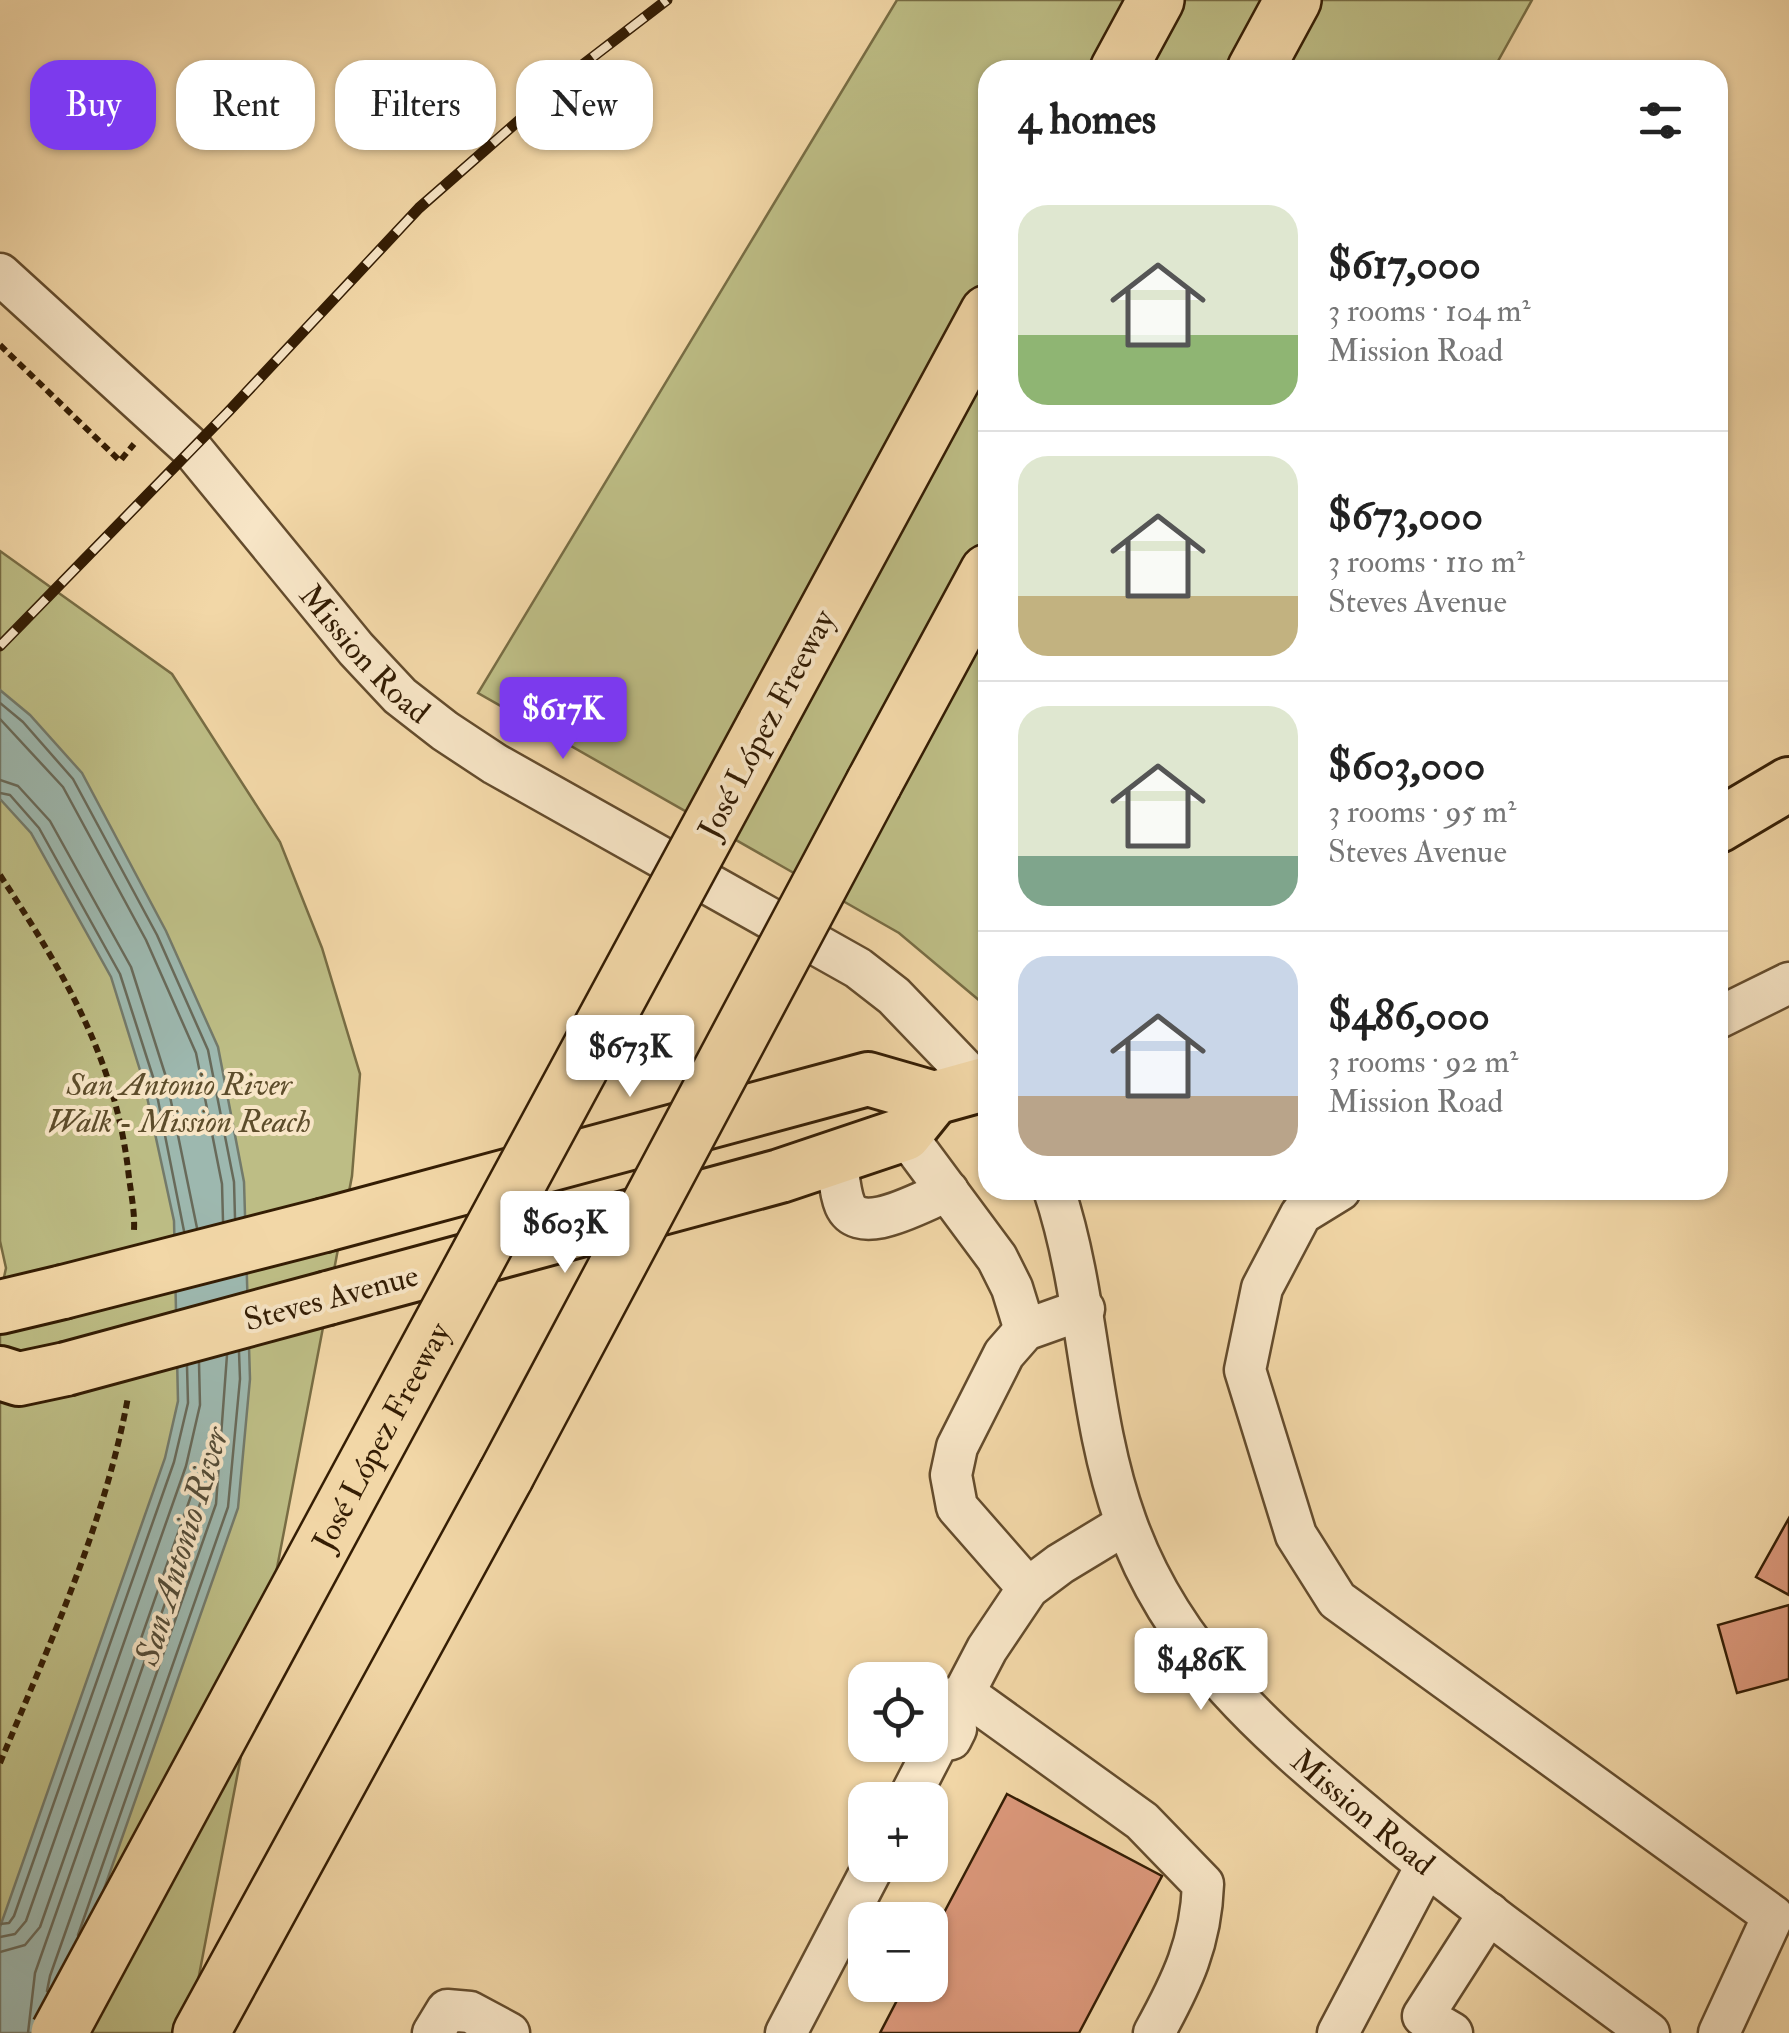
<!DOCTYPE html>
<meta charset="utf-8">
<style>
:root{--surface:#fff;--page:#f6f6f6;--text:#222;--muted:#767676;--line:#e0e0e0;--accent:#7c3aed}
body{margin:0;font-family:"IM FELL Double Pica",serif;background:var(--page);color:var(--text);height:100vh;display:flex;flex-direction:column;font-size:38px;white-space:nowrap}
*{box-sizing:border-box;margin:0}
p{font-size:32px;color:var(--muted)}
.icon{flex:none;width:55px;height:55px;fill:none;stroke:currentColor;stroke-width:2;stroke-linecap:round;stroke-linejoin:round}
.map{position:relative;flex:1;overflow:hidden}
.sheet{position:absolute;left:978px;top:60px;width:750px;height:1140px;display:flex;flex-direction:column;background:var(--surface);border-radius:30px;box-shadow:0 2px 8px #0004}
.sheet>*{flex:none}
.guide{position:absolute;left:30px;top:60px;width:798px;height:90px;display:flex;gap:20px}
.tools{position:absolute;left:848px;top:1662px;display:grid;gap:20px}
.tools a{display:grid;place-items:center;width:100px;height:100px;border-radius:20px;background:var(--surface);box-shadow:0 2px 8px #0004;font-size:50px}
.price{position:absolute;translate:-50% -85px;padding:0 22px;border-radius:10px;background:#fff;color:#222;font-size:32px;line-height:65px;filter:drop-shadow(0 2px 5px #0008)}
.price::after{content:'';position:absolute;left:50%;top:60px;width:30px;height:22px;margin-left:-15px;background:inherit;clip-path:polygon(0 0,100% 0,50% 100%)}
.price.current{background:var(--accent);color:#fff}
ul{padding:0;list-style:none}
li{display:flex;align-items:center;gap:30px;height:250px;padding:0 40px}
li+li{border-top:2px solid var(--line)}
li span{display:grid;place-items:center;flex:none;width:280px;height:200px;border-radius:30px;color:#555}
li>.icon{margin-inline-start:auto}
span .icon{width:120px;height:120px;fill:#fffc;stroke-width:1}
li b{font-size:42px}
h2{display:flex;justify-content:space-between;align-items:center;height:120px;padding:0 40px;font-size:42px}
.chip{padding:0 35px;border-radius:30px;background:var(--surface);box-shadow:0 2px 8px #0004;font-size:35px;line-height:90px}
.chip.current{background:var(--accent);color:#fff}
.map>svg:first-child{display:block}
.green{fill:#bdbd85;stroke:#786d44;stroke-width:2.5}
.water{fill:#9db8af;stroke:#737a6b;stroke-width:2.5}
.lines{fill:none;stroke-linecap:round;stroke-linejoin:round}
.shore{stroke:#686a5a;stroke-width:2.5}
.building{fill:#dc987b;stroke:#341d04;stroke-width:2.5}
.minor-casing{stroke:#644c2d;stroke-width:45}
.major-casing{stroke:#341d04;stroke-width:58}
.highway-casing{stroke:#341d04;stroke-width:60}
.path{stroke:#341d04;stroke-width:6;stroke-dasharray:8 5;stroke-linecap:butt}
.minor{stroke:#f7e5c6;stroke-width:40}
.major{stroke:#f2d7a7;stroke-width:52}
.highway{stroke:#f2d7a7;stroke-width:55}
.rail-casing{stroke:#341d04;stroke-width:11}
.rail{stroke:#f7e5c6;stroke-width:8;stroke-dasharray:22;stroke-linecap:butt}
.major-bridge-casing{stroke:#341d04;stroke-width:58;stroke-linecap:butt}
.highway-bridge-casing{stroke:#341d04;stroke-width:60;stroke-linecap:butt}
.major-bridge{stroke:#f2d7a7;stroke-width:52}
.highway-bridge{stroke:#f2d7a7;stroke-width:55}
.labels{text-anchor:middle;stroke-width:8;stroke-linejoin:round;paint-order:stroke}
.street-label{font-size:32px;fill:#341d04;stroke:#f7e5c6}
.park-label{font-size:32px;font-style:italic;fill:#5d4d2b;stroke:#f7e5c6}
.water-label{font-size:35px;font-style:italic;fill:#544c37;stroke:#f7e5c6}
</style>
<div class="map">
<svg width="1789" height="2033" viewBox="0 0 1789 2033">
<rect width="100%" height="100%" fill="#f2d7a7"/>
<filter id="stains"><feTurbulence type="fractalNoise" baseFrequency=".002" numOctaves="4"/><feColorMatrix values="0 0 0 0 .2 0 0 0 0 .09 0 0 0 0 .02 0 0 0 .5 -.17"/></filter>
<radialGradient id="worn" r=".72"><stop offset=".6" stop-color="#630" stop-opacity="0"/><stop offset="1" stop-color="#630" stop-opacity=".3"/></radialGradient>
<!-- green -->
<g class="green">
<path d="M897,0H1532L1493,70H988V987L980,1001L899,933L478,693Z"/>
<path d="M0,551L172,674L280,842L322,948L360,1074L352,1176L188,2033H0V1296L6,1268L0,1241Z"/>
</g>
<!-- water -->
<path class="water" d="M0,690L30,715L82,773L166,931L218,1047L244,1182L250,1379L238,1508L71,1983L65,2033H0V1927L165,1458L178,1401L174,1221L144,1083L111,977L31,833L0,799Z"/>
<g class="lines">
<!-- shore -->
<g class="shore">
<path d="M0,703L23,722L73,779L157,935L208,1050L234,1182L235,1218"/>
<path d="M0,719L63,787L146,940L196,1053L222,1184L223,1221"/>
<path d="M0,780L18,786L50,821L131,967L166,1077L197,1228"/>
<path d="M0,793L10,795L39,828L120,974L154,1080L184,1231"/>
<path d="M0,1924L9,1923L14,1916L174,1462L188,1403L187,1366"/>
<path d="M78,1935L228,1507L240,1379L239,1352"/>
<path d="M0,1937L15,1934L26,1921L186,1466L200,1405L199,1363"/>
<path d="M0,1952L25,1945L40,1927L192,1493L199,1490L201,1501L35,1973L28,2033"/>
<path d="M47,1991L50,1976L216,1504L227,1355"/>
</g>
</g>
<!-- building -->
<g class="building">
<path d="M1789,1518V1595L1756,1577Z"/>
<path d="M1789,1605V1679L1737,1693L1718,1625Z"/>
<path d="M1007,1794L1162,1876L1079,2033H880L905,1985H930V1939Z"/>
</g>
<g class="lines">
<defs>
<g id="minor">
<path id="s1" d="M0,274L192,449L356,649L400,696L445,731L495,764L858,968L894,996L988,1094"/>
<path d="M1718,1018L1789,983"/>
<path d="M905,1134L997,1258L1012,1288L1025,1330"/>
<path d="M836,1156C839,1172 839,1191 845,1205C860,1239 923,1200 948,1191"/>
<path id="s2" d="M1054,1190C1090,1298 1087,1415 1126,1522C1173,1654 1269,1734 1373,1821C1462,1896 1556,1964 1649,2033"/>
<path d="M1340,1190L1301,1214L1262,1288L1245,1370L1296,1535L1337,1600L1773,1916L1719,2033"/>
<path d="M1028,1588L957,1507L951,1475L957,1447L1004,1354L1025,1330L1084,1309"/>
<path d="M964,1693L1142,1821L1203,1884C1201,1943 1182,1982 1154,2033"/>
<path d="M938,1742L935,1727L949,1701L964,1693L987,1649L1028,1588L1060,1564L1126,1524"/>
<path d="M908,1800L938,1742L951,1739L956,1729"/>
<path d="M433,2033L447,2010L470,2012L509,2033"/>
<path d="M786,2033L874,1865"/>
<path d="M1338,2033L1426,1866"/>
<path d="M1452,2033L1423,2016L1489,1913"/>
</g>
<g id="major">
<path d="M1718,826L1789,784"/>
<path d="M325,1225L868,1079L934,1098L988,1083"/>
<path d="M328,1298L780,1176L905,1134L934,1098"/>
<path d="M0,1307L63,1292"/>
<path d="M0,1373L19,1379L66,1369"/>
</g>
<g id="highway">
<path d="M1118,70L1156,0"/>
<path d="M1255,70L1293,0"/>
<path d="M765,725L988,313"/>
<path d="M874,783L988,572"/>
<path d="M201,2033L506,1475"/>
</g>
</defs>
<!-- minor casing -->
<use href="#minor" class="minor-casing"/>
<!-- major casing -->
<use href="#major" class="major-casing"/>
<!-- highway casing -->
<use href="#highway" class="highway-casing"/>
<!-- path -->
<g class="path">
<path d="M0,345L120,461L134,444"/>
<path d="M0,875C62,970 114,1055 128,1169C130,1189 135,1210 134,1230"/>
<path d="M0,1763C49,1645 105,1524 128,1397"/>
</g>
<!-- minor -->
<use href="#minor" class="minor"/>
<!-- major -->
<use href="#major" class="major"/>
<!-- highway -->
<use href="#highway" class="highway"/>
<defs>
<path id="rail" d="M0,646L229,411L419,208L581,66L667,0"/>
</defs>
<!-- rail casing -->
<use href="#rail" class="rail-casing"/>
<!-- rail -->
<use href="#rail" class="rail"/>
<defs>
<g id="major-bridge">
<path d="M63,1292L325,1225"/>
<path d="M66,1369L328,1298"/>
</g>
<g id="highway-bridge">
<path d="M506,1475L874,783"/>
<path id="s3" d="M59,2033L765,725"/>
</g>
</defs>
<!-- major-bridge casing -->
<use href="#major-bridge" class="major-bridge-casing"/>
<!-- highway-bridge casing -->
<use href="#highway-bridge" class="highway-bridge-casing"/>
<!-- major-bridge -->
<use href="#major-bridge" class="major-bridge"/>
<!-- highway-bridge -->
<use href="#highway-bridge" class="highway-bridge"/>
</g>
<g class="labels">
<!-- street labels -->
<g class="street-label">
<text dy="11" stroke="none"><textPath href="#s1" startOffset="528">Mission Road</textPath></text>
<text transform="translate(766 724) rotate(-62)" y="11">José López Freeway</text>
<text transform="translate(331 1297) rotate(-15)" y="11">Steves Avenue</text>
<text dy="11" stroke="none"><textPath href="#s3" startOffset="678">José López Freeway</textPath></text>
<text dy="11" stroke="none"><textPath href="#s2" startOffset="720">Mission Road</textPath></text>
</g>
<!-- park labels -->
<g class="park-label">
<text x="179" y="1095">San Antonio River<tspan x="179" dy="37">Walk - Mission Reach</tspan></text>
</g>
<!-- water labels -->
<g class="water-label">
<text transform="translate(181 1546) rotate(-73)" y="12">San Antonio River</text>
</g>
</g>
<rect width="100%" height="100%" filter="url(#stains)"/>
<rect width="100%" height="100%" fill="url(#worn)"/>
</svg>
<div class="tools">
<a><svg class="icon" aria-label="locate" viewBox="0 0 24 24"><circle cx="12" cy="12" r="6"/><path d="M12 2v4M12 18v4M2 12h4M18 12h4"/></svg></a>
<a>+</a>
<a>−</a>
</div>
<b class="price current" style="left:563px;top:762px">$617K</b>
<b class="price" style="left:630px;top:1100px">$673K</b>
<b class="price" style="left:565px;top:1276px">$603K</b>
<b class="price" style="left:1201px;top:1713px">$486K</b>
<div class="guide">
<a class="chip current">Buy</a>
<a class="chip">Rent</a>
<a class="chip">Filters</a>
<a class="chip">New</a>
</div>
<section class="sheet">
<h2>4 homes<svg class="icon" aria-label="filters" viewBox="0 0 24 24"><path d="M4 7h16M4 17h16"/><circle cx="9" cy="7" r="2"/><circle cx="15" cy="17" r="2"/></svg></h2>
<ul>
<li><span style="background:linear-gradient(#dfe7d0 65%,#8fb573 0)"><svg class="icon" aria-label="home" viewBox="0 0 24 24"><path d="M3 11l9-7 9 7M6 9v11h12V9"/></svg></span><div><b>$617,000</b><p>3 rooms · 104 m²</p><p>Mission Road</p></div></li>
<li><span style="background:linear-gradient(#dfe7d0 70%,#c2b280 0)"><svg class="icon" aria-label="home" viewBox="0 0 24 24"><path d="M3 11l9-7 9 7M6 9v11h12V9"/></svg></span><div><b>$673,000</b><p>3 rooms · 110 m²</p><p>Steves Avenue</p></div></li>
<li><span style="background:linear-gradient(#dfe7d0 75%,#7fa58c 0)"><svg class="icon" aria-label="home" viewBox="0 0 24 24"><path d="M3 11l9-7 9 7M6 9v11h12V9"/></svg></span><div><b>$603,000</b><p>3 rooms · 95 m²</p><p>Steves Avenue</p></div></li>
<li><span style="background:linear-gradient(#c9d6e8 70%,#b9a48a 0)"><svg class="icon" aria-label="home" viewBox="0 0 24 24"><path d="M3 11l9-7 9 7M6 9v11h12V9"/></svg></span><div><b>$486,000</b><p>3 rooms · 92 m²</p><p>Mission Road</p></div></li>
</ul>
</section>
</div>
